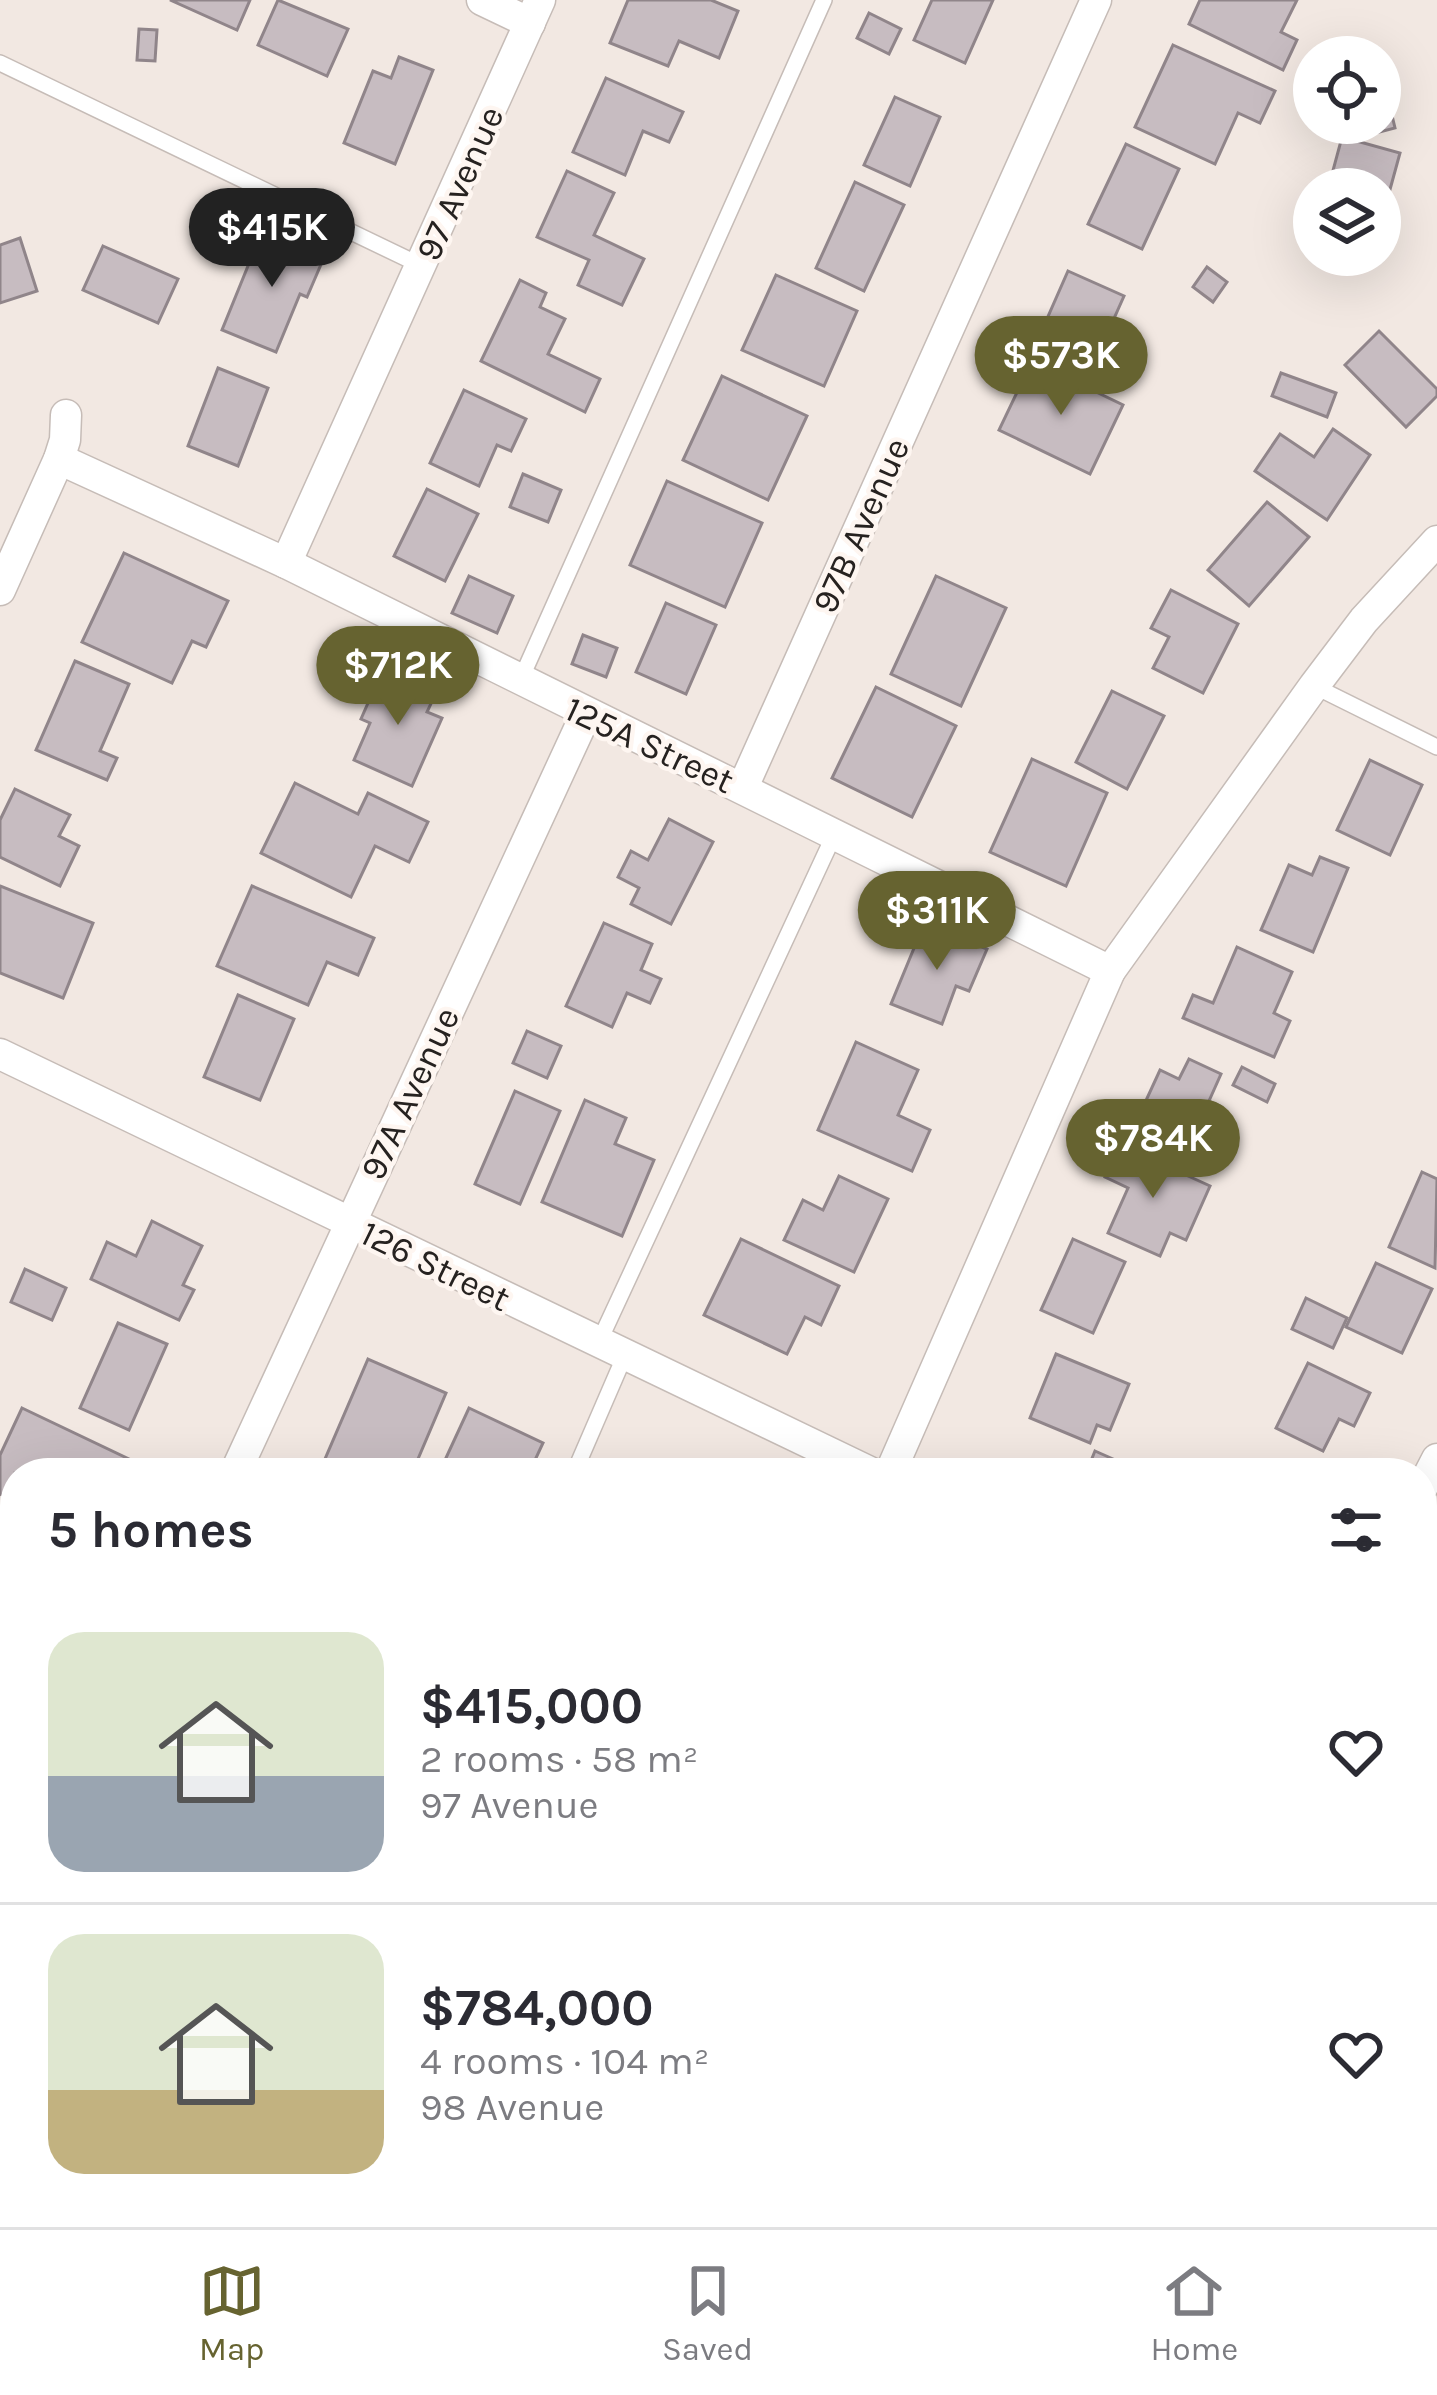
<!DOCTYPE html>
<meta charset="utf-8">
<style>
:root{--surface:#fff;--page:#f2f2f3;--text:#2b2b33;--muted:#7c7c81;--line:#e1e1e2;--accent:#666330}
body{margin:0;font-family:Karla,sans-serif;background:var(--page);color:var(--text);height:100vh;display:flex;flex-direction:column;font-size:45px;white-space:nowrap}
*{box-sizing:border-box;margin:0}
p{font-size:39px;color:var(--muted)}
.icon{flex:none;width:66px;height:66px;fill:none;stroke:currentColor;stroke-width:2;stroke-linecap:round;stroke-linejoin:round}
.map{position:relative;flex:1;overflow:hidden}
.sheet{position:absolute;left:0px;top:1458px;width:1437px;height:771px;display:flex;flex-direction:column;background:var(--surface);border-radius:48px 48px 0 0;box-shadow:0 12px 48px #0002}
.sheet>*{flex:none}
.fabs{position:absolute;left:1293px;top:36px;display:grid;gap:24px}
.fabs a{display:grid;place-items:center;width:108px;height:108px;border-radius:50%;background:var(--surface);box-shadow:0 12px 48px #0002;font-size:60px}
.price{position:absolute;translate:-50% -102px;padding:0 27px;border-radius:42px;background:var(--accent);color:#fff;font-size:39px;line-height:78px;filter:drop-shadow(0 3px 6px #0008)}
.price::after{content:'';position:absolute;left:50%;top:72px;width:36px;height:27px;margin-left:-18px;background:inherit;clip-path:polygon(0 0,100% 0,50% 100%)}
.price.on{background:#222;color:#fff}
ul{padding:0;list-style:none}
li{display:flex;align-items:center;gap:36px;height:300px;padding:0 48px}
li+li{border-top:3px solid var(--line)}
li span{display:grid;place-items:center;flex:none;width:336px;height:240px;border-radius:36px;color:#555}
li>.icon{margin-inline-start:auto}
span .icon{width:144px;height:144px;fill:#fffc;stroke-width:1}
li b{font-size:51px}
h2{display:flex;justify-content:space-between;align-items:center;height:144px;padding:0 48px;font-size:51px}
.tabs{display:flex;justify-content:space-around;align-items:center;height:168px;border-top:3px solid var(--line);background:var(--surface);font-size:33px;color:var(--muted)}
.tabs a{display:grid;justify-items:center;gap:6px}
.tabs .on{color:var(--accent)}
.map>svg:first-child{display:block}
.building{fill:#c7bcc1;stroke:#90858a;stroke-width:3}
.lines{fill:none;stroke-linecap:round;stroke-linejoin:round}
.lane-casing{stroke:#c6bcb7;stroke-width:18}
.street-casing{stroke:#c6bcb7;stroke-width:33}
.lane{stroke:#fff;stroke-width:15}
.street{stroke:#fff;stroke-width:30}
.labels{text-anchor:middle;stroke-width:9;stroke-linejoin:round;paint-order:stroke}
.street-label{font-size:36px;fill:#262220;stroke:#fef6f1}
</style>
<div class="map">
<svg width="1437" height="2227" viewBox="0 0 1437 2227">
<rect width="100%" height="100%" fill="#f2e8e2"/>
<!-- building -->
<g class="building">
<path d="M170,0H250L237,30Z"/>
<path d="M278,0L348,29L327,76L258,45Z"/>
<path d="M628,0H711L738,11L719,58L679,41L668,66L610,43Z"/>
<path d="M932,0H993L965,63L914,40Z"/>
<path d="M1200,0H1297L1281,32L1297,40L1283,70L1189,24Z"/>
<path d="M869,13L901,29L889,54L857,38Z"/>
<path d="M139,29L157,30L155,61L137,60Z"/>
<path d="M1173,45L1275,91L1260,123L1238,113L1215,164L1135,127Z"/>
<path d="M399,57L433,70L395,164L344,143L373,71L391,78Z"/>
<path d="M606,78L683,112L669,142L643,131L625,175L573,152Z"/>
<path d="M895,97L940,117L910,186L864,165Z"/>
<path d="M1390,107L1395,128L1376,133L1374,123H1380V110Z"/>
<path d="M1342,137L1400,153L1380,226V189H1328Z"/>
<path d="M1126,144L1179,169L1142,249L1088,224Z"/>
<path d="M567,171L614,193L594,235L644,259L622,305L578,285L589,260L537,237Z"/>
<path d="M855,182L904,205L864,291L816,268Z"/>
<path d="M263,229L325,255L307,297L300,294L276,352L222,330Z"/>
<path d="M20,238L37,291L0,303V245Z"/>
<path d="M103,246L178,279L158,323L83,290Z"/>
<path d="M1207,267L1227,282L1213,302L1193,287Z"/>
<path d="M1068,271L1124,296L1095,361L1039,337Z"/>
<path d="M776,275L857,311L824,386L742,350Z"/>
<path d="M520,280L546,293L540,307L565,319L548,354L600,379L585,412L481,361Z"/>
<path d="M1379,331L1437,389V396L1406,427L1345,365Z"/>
<path d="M1032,361L1123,405L1090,474L999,430Z"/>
<path d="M218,368L268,388L238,466L188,446Z"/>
<path d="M1281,373L1336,393L1327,417L1272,396Z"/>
<path d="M722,376L807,416L768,500L683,460Z"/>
<path d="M464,390L526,419L511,451L497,445L479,486L430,463Z"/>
<path d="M1333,429L1370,455L1327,520L1255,471L1280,434L1314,457Z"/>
<path d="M523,474L561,490L548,522L510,507Z"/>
<path d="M667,481L762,523L725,607L630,565Z"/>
<path d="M427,489L478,514L445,581L394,556Z"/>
<path d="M1267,502L1309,537L1249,606L1208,570Z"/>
<path d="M124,553L228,601L206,647L192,641L172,683L82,642Z"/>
<path d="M469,576L513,596L497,633L452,613Z"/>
<path d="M936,576L1006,608L961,706L891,674Z"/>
<path d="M1171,590L1238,624L1203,693L1153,668L1169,637L1151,628Z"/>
<path d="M666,603L716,625L686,694L636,672Z"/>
<path d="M583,635L617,648L606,677L572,664Z"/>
<path d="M75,661L129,684L100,751L117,758L107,780L36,750Z"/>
<path d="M383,669L436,693L427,712L442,718L412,786L354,760L370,723L361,719Z"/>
<path d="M876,687L956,726L912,817L832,778Z"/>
<path d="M1112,691L1164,716L1127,789L1076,762Z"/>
<path d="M1032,759L1107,793L1066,886L990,852Z"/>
<path d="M1370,760L1422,785L1390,855L1337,830Z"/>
<path d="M295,783L358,814L368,793L428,822L409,862L375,846L351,897L261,853Z"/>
<path d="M15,789L70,815L59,836L79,846L60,886L0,857V820Z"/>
<path d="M669,819L713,842L671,924L631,904L639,888L618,877L631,851L648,860Z"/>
<path d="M1320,857L1348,868L1313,952L1261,930L1289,865L1312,875Z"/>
<path d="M0,886L93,923L63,998L0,973Z"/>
<path d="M252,886L374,938L358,975L327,962L308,1005L217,966Z"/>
<path d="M604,923L652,944L641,970L661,979L650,1003L627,993L612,1027L566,1006Z"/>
<path d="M924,924L987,949L969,991L956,986L942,1024L891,1004Z"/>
<path d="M1237,947L1292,972L1274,1013L1290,1021L1274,1057L1183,1018L1193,995L1213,1003Z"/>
<path d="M238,995L294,1019L260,1100L204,1077Z"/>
<path d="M527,1031L561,1046L547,1078L513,1063Z"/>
<path d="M856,1042L918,1070L898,1115L930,1130L912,1171L818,1130Z"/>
<path d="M1189,1059L1221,1074L1209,1101L1220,1106L1200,1149L1137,1120L1160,1070L1179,1079Z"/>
<path d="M1242,1067L1275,1084L1267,1102L1233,1085Z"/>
<path d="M515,1091L560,1111L520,1204L475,1184Z"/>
<path d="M585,1100L626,1118L615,1144L654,1160L622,1236L542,1202Z"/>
<path d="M1120,1145L1210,1186L1186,1240L1170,1233L1160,1256L1108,1233L1128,1188L1105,1177Z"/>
<path d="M1422,1172L1437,1179L1435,1268L1389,1247Z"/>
<path d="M839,1176L888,1199L854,1272L784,1240L803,1200L823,1210Z"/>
<path d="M152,1221L202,1246L183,1285L194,1290L179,1320L91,1279L107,1242L136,1256Z"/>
<path d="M741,1239L839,1286L821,1325L805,1317L787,1354L704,1315Z"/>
<path d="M1073,1239L1125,1262L1093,1333L1041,1310Z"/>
<path d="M1376,1263L1432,1289L1402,1353L1346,1327Z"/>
<path d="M25,1269L66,1288L52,1320L11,1302Z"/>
<path d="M1306,1298L1347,1318L1333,1348L1292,1329Z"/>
<path d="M118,1323L167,1344L129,1430L80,1408Z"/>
<path d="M1056,1354L1129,1384L1110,1430L1097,1425L1090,1443L1030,1418Z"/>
<path d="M368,1359L446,1393L412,1473H358L325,1459Z"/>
<path d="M1308,1363L1370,1393L1354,1426L1339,1419L1323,1451L1276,1428Z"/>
<path d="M22,1408L133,1461L127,1473H15V1501L0,1494V1455Z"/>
<path d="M469,1408L543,1443L529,1473H439Z"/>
<path d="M1095,1451L1140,1471V1473H1086Z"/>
<path d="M0,1647L15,1654V1707L3,1733Z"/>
<path d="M1422,1687L1437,1694V1780L1422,1773Z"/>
<path d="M5,2170L15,2174V2214H97L91,2227L0,2226V2182Z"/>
<path d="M112,2214H184L208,2225L106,2227Z"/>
<path d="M383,2214H437L431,2227H397L380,2219Z"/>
<path d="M675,2214H727L734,2217L729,2227H669Z"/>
<path d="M1232,2214H1305L1319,2220L1316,2227H1226Z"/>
</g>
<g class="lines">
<defs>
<g id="lane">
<path d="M0,63L422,266"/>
<path d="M520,681L824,0"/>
<path d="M1314,686L1437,747"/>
<path d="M599,1342L835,833"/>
<path d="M574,1473L625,1355"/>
<path d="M236,2227L242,2214"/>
</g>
<g id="street">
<path d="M482,0L530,23"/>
<path d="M59,459L286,563L1110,971"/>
<path d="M286,563L540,0"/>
<path d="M0,590L59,459L65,440L66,415"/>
<path d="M743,787L1096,0"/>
<path d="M0,1054L872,1473"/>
<path d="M235,1473L586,714"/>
<path d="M890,1473L1110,971L1314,686L1364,620L1437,541"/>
<path d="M1422,1488L1437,1459"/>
<path d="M0,1989L15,1956"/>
<path d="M1422,2160L1437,2167"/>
<path d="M549,2227L555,2214"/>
</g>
</defs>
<!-- lane casing -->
<use href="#lane" class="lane-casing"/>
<!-- street casing -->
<use href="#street" class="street-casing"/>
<!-- lane -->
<use href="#lane" class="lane"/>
<!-- street -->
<use href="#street" class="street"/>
</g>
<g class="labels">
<!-- street labels -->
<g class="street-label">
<text transform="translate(459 183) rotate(-66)" y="13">97 Avenue</text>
<text transform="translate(860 525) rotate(-66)" y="13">97B Avenue</text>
<text transform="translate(650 744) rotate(25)" y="13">125A Street</text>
<text transform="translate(409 1093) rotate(-65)" y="13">97A Avenue</text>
<text transform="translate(436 1265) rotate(26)" y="13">126 Street</text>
</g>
</g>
</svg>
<div class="fabs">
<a><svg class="icon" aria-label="locate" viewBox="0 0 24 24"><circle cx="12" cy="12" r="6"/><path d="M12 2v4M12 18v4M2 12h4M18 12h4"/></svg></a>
<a><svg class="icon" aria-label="layers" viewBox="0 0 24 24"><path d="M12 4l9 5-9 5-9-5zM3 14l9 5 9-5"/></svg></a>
</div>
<b class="price on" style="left:272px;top:290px">$415K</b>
<b class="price" style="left:1061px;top:418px">$573K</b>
<b class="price" style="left:398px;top:728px">$712K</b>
<b class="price" style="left:937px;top:973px">$311K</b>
<b class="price" style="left:1153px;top:1201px">$784K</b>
<section class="sheet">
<h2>5 homes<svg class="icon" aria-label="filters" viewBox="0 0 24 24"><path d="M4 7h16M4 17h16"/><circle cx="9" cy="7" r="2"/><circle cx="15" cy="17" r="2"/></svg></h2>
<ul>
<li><span style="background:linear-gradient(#dfe7d0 60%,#9aa5b1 0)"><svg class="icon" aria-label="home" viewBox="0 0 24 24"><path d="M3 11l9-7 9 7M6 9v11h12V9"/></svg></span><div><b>$415,000</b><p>2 rooms · 58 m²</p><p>97 Avenue</p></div><svg class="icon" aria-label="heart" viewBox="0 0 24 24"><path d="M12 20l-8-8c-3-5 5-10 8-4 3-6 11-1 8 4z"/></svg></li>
<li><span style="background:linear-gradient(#dfe7d0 65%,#c2b280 0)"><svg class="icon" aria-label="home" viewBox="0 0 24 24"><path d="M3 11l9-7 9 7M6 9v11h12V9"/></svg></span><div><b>$784,000</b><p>4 rooms · 104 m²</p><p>98 Avenue</p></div><svg class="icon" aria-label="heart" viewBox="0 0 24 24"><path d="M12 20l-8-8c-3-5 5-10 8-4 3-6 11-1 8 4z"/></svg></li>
</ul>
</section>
</div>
<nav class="tabs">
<a class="on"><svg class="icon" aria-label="map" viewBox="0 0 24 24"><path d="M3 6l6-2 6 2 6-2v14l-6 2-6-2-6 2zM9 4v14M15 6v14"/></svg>Map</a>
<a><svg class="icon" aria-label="saved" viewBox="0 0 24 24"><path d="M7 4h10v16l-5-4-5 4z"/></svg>Saved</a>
<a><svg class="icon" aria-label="home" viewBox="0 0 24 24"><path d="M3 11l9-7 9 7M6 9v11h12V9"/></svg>Home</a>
</nav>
